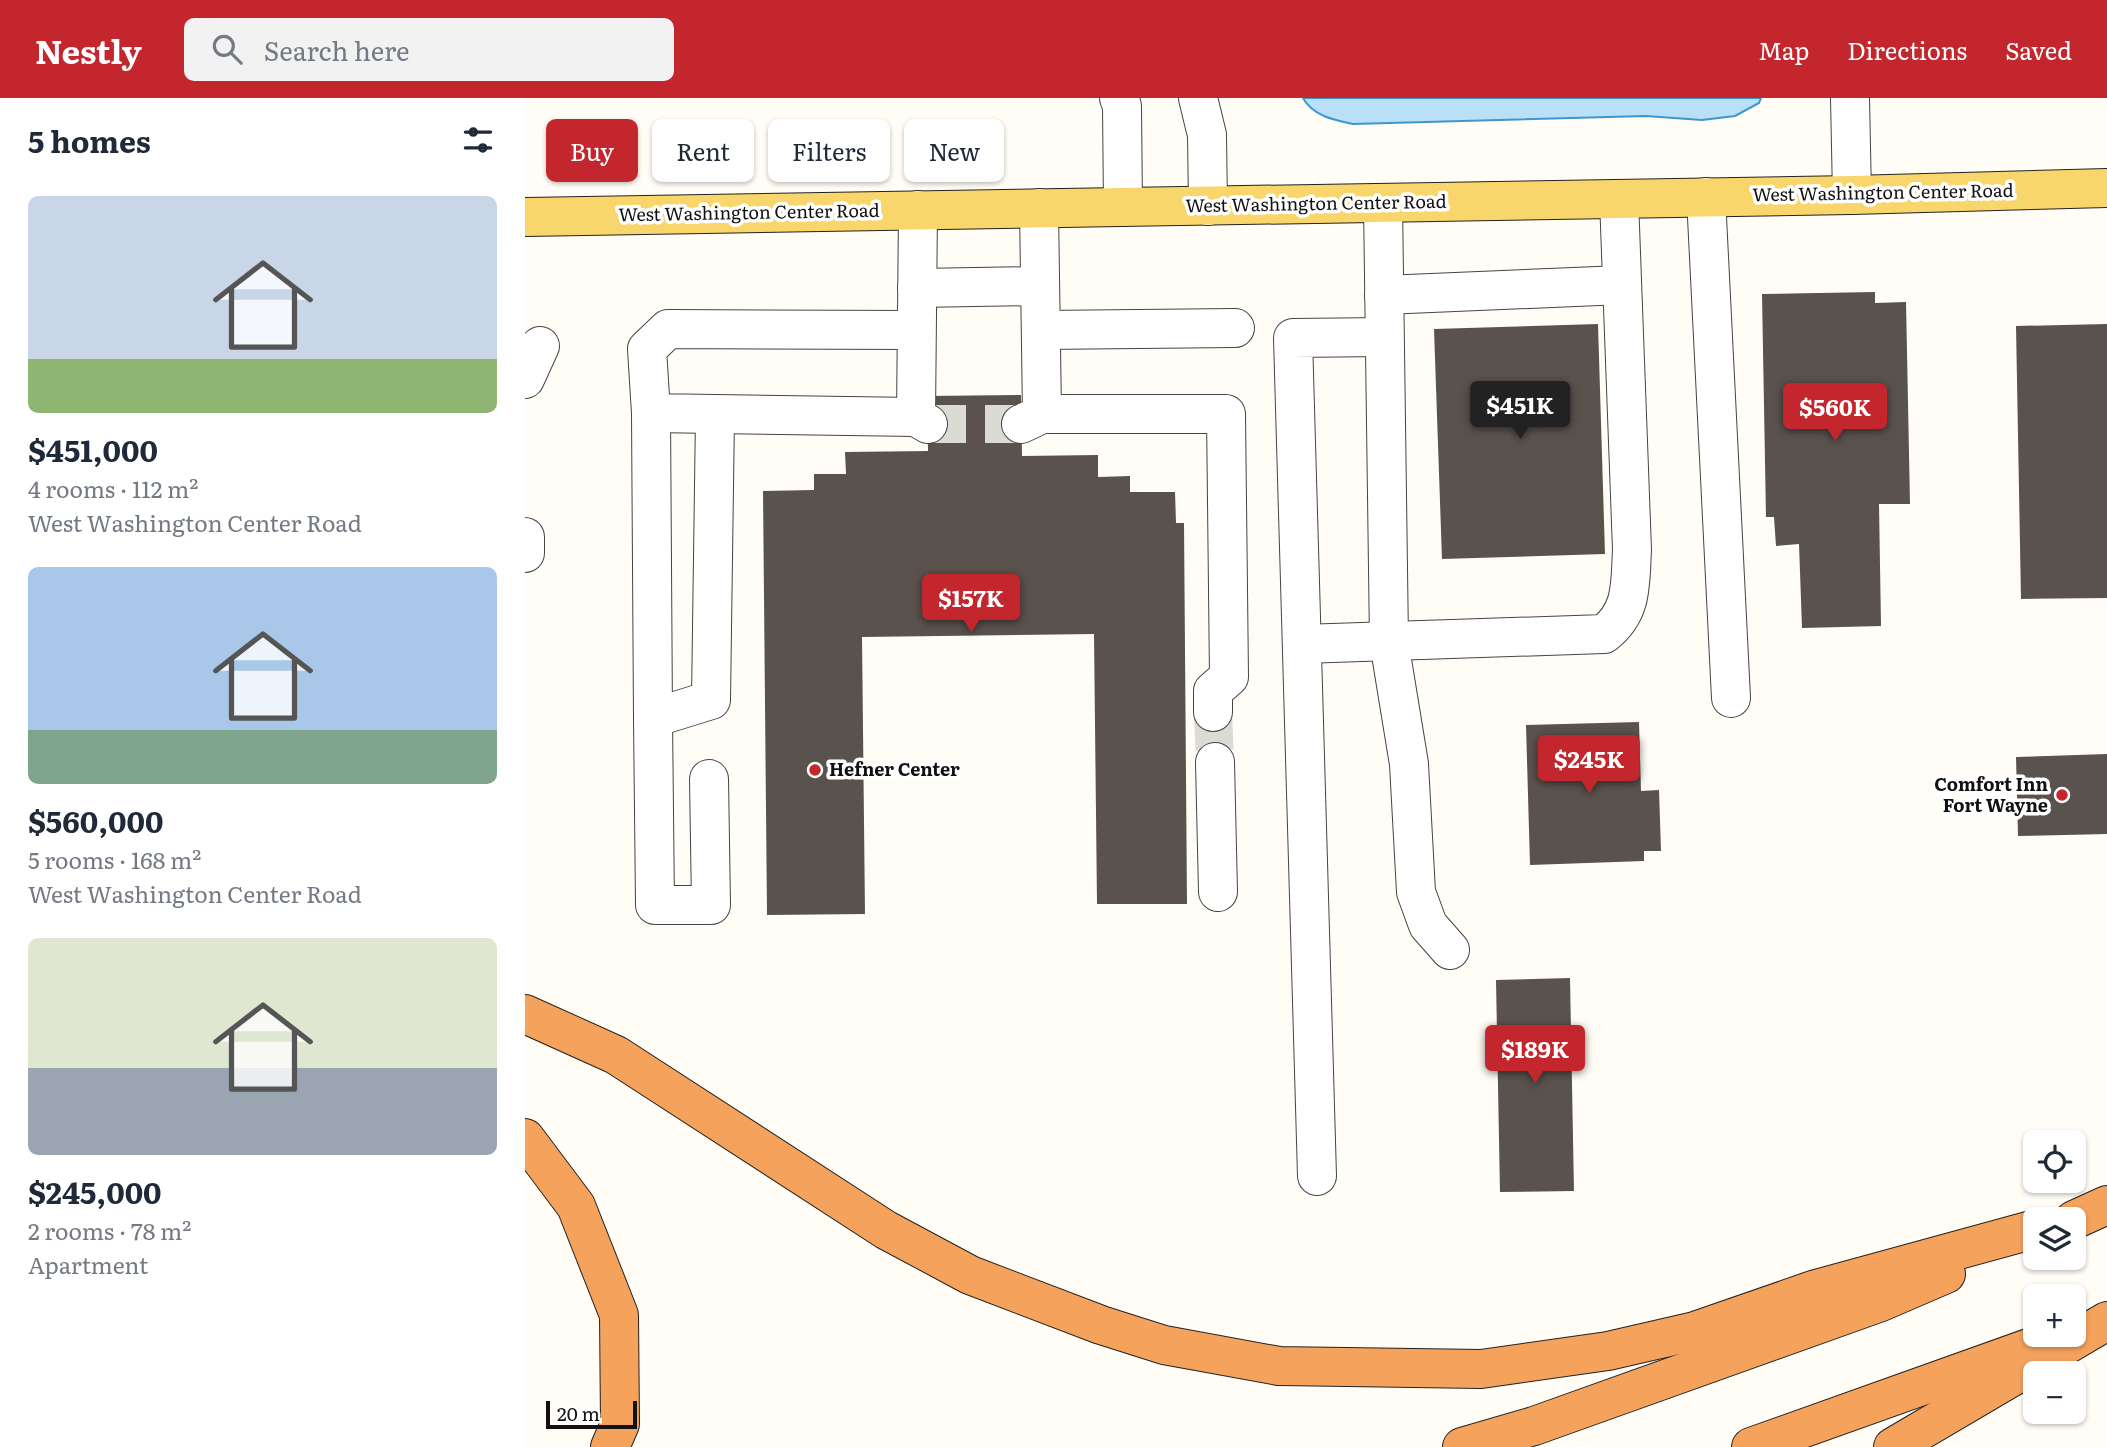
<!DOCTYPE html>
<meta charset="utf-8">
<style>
:root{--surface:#fff;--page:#f2f2f3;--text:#1f2937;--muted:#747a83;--accent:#c4262e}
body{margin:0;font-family:Literata,serif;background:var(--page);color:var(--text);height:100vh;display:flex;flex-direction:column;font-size:26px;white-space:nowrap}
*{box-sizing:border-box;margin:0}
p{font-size:23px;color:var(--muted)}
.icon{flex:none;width:38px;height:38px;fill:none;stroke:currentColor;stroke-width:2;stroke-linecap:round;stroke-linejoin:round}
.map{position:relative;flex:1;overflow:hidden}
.side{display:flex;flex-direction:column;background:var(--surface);width:525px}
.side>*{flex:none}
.banner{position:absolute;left:21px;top:21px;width:665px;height:63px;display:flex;gap:14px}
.buttons{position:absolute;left:1498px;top:1032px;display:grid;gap:14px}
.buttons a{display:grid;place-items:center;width:63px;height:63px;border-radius:10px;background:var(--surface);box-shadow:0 2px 5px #0004;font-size:35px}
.scale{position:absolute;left:21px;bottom:18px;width:91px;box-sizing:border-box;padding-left:7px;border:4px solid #111;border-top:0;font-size:19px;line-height:24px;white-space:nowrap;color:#111;-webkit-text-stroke:5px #fff;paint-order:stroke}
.price{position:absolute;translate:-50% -60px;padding:0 16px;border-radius:7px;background:var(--accent);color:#fff;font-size:23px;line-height:46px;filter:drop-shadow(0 2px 4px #0008)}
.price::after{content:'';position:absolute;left:50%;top:42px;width:21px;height:16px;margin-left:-10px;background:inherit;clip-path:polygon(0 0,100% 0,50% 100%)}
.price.current{background:#222;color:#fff}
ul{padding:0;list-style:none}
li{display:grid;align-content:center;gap:14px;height:371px;padding:0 28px}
li span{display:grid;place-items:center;height:217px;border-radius:10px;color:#555}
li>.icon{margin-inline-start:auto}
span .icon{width:126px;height:126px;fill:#fffc;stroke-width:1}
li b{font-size:30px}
h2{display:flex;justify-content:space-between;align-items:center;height:84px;padding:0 28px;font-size:30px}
.tag{padding:0 24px;border-radius:10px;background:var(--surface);box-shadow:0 2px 5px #0004;font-size:24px;line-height:63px}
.tag.current{background:var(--accent);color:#fff}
header{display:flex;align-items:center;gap:42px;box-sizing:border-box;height:98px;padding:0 35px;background:var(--accent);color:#fff}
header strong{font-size:33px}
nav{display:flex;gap:38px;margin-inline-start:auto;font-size:24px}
.search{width:490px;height:63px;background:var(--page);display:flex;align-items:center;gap:18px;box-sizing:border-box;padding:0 24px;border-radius:10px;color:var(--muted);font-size:26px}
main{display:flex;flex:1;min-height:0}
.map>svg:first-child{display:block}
.water{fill:#b9e0f7;stroke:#3f96cf;stroke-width:2}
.building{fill:#5a524d}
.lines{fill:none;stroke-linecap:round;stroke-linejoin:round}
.minor-tunnel{stroke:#dbdad3;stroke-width:38;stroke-dasharray:38 19;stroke-linecap:butt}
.minor-casing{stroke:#444;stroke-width:40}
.major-casing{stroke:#222;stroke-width:40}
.highway-casing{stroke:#222;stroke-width:40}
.minor{stroke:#fff;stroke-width:38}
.major{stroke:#f9d66b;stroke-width:38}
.highway{stroke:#f5a25d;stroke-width:38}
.poi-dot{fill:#c4262e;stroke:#fff;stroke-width:2.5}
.labels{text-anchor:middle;stroke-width:7;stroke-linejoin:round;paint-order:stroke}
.street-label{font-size:18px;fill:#111;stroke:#fff}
.poi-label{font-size:18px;font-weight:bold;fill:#111;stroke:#fff;text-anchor:start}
</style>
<header>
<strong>Nestly</strong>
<div class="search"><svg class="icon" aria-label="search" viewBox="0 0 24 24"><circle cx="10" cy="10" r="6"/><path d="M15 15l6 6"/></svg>Search here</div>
<nav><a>Map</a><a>Directions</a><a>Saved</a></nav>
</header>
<main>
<section class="side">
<h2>5 homes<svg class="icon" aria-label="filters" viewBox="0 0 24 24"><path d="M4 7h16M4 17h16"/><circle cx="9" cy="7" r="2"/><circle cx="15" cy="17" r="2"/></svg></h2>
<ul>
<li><span style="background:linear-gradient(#c9d6e8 75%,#8fb573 0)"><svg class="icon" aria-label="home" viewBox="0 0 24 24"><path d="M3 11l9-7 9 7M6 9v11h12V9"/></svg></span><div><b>$451,000</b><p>4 rooms · 112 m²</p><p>West Washington Center Road</p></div></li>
<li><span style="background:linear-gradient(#a9c7e8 75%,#7fa58c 0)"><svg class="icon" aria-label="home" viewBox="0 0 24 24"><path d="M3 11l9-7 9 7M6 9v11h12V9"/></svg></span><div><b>$560,000</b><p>5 rooms · 168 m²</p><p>West Washington Center Road</p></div></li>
<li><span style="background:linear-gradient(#dfe7d0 60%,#9aa5b1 0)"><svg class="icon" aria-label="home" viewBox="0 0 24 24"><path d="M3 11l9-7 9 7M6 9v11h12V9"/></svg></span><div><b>$245,000</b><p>2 rooms · 78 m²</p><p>Apartment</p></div></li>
</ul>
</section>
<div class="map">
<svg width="1582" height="1349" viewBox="0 0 1582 1349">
<rect width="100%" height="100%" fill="#fffdf5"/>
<!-- water -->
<path class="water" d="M778,0H1236L1234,5L1210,18L1177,22L1121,18L828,26C809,22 788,18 778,0Z"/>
<!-- building -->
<g class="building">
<path d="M1350,194V205L1381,204L1385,406H1354L1356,528L1277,530L1274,446L1251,448L1249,419H1241L1237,196Z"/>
<path d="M1073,226L1080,456L917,461L909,231Z"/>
<path d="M1582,226V500L1496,501L1491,228Z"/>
<path d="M496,297L497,358L573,357V379L605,378V394H650L651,425H659L662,806H572L569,536L337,539L340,816L242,817L238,393L289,392V376H321L320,354L403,353L402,298Z"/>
<path d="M1114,624L1116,693L1134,692L1136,753H1119V763L1005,767L1001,627Z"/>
<path d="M1582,656V736L1493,738L1491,659Z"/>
<path d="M1045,880L1049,1093L975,1094L971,882Z"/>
</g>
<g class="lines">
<!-- minor-tunnel -->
<g class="minor-tunnel">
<path d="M403,326H496"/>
<path d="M688,614L690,664"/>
</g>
<defs>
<g id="minor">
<path d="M594,0L597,8L598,109"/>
<path d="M673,0L682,37L683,108"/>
<path d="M1325,0L1327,97"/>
<path d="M1181,99L1206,600"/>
<path d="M858,105L864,544L884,666L891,794L903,827L925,852"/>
<path d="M514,110L517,316"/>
<path d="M392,190L515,188"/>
<path d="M859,197L1097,187"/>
<path d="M391,232L143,231L122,251L126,315L391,319L403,326"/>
<path d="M516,232L710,230"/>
<path d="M0,281L15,248"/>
<path d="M126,315L128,620L186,602L190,317"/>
<path d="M391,319L393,112"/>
<path d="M496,326L517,316H701L704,579L688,593V614"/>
<path d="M0,439V455"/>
<path d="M777,546L1079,536C1108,514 1105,486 1107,452L1094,101"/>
<path d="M128,620L130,807H186L184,681"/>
<path d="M690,664L693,794"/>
<path d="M792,1078L768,240L859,239"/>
</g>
<path id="major" d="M0,119L1327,97L1582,90"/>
<g id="highway">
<path d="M0,916L91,957L361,1132L445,1177L576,1227L639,1247L754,1268L956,1271L1083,1253L1170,1233L1291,1191L1510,1131"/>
<path d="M0,1040L51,1108L94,1217L95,1326L85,1349"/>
<path d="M1549,1122L1582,1107"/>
<path d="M937,1349L1009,1328L1356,1204L1421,1176"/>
<path d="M1226,1349L1540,1237"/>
<path d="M1368,1349L1582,1223"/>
</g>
</defs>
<!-- minor casing -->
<use href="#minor" class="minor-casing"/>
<!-- major casing -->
<use href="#major" class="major-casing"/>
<!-- highway casing -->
<use href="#highway" class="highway-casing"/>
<!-- minor -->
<use href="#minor" class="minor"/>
<!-- major -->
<use href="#major" class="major"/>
<!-- highway -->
<use href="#highway" class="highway"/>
</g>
<!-- markers -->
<g class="poi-dot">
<circle cx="290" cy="672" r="7"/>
<circle cx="1537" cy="697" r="7"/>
</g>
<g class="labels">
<!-- street labels -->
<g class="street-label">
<text transform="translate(1358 95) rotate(-1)" y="6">West Washington Center Road</text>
<text transform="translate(791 106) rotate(-1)" y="6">West Washington Center Road</text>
<text transform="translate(224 115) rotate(-1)" y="6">West Washington Center Road</text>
</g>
<!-- poi labels -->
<g class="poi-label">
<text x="304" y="678">Hefner Center</text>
<text x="1523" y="693" text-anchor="end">Comfort Inn<tspan x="1523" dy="21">Fort Wayne</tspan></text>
</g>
</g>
</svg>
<div class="buttons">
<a><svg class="icon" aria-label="locate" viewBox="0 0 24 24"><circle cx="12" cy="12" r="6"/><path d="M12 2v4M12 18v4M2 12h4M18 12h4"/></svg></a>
<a><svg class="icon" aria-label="layers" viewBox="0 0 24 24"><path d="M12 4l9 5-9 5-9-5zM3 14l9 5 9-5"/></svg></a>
<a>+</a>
<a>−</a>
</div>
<div class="scale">20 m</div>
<b class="price current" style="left:995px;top:343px">$451K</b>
<b class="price" style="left:1310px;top:345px">$560K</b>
<b class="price" style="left:446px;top:536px">$157K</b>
<b class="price" style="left:1064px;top:697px">$245K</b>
<b class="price" style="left:1010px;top:987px">$189K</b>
<div class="banner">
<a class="tag current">Buy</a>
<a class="tag">Rent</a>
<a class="tag">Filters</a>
<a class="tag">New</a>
</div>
</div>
</main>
